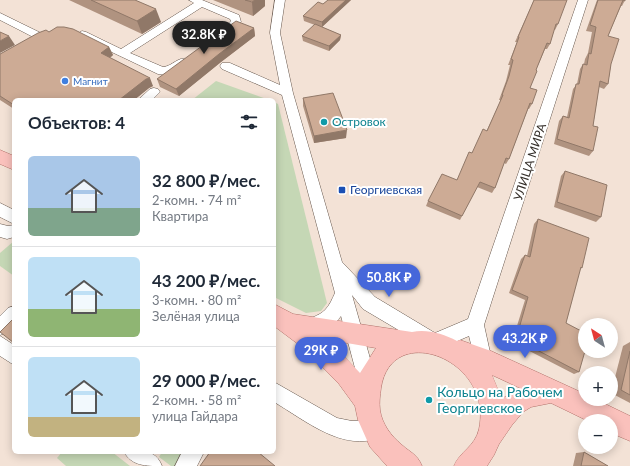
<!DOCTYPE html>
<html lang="ru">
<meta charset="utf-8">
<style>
:root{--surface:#fff;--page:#f6f6f7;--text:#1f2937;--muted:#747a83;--line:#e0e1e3;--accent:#4667da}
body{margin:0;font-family:Lato,sans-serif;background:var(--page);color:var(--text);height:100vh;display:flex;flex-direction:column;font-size:15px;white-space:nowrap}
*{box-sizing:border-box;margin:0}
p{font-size:13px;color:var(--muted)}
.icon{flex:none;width:22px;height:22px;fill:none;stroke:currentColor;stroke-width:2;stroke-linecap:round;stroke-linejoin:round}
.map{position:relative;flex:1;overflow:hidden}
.details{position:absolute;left:12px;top:98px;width:264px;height:356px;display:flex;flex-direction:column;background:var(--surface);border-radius:6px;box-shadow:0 2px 10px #0003}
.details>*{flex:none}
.needle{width:26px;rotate:324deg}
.controls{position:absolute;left:578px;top:318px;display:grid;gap:8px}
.controls a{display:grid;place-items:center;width:40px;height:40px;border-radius:50%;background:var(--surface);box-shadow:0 2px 10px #0003;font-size:20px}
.price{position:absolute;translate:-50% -34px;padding:0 9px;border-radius:14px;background:var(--accent);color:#fff;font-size:13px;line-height:26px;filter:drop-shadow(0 1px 2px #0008)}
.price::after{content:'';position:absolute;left:50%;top:24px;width:12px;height:9px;margin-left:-6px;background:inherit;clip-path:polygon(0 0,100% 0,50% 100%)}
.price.active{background:#222;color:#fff}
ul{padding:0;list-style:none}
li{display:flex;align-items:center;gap:12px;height:100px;padding:0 16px}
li+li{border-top:1px solid var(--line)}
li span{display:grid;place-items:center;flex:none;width:112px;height:80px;border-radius:6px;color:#555}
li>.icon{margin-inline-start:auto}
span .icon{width:48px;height:48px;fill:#fffc;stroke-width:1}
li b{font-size:17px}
h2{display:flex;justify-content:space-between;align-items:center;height:48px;padding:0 16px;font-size:17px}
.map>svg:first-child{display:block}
.green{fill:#c5d7b5}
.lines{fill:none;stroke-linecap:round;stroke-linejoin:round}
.minor-casing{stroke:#67584e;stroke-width:1}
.major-casing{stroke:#b2726b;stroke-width:1}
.minor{fill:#fff;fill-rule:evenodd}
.major{fill:#fac1bc;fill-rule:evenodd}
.wall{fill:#b09380}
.shaded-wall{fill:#907868}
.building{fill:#cdab95;stroke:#907868}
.shop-dot{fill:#3f7fe0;stroke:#fff;stroke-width:1.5}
.culture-dot{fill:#0f9aa8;stroke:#fff;stroke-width:1.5}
.transit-dot{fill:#1a4fb4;stroke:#fff;stroke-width:1.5}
.labels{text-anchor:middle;stroke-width:4;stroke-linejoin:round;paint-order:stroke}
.far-shop-label{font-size:10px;fill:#366cbe;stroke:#fff;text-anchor:start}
.culture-label{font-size:12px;fill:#0d838f;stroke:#fff;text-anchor:start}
.street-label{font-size:12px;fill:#342e29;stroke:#fff}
.transit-label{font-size:12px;fill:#164399;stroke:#fff;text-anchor:start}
.near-culture-label{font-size:14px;fill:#0d838f;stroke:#fff;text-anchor:start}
</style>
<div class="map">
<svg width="630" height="466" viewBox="0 0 630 466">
<rect width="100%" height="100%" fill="#f3e2d6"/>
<!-- green -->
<g class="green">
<path d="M216,81L269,100H192Z"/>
<path d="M274,102L278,104L327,303L321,311L306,313L274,297Z"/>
<path d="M14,241V276L0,266V253Z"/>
<path d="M62,452H112L130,466H66L57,458Z"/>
<path d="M162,452H184L175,466H171L159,457Z"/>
</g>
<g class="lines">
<defs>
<g id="minor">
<path d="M189,0H202L239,15L241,22L226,36H218L217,34L231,21L230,19L202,7L130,53L163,67C173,66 178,56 188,59L190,61C183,70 169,76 158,74L78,36L77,34L82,31L86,32L121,49L194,3Z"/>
<path d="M275,0H285L280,33L293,93L342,262L375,297L435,333L468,319L578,0H588L484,325L493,366L490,372L484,375L478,372L469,336L434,351L363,309L352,295L377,383L375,390L368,392L361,390L359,383L341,316C334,326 324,330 313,334L307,332L304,326C308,317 318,317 325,310C330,305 332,299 335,293L282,95L222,69L220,66L222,63H230L280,85L270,33Z"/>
<path d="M0,13L45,35L46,37L41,40L37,39L0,20Z"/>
<path d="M154,88L158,89L160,92L152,100H138L150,89Z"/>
<path d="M0,203L14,210V224L0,217Z"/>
<path d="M0,224L8,226L14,225V237L7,239L0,237Z"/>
<path d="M14,306V325L6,333L0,335V316L8,308Z"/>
<path d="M0,336L14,345V365L0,356Z"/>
<path d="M274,382L337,418L352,421L374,420L381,423L384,430L381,437C343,453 305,420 274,402Z"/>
<path d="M124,452C141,452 155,448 162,466C145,466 132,466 124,452Z"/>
<path d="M182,452H204L197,466H175Z"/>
</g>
<g id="major">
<path d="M0,150L14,156V170L0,164Z"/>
<path d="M274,304L293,314L412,332C428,329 443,334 457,341L460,340L491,351L585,394V399H595L630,416V441L611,433V421H588L551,403L531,407L523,412L512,425L499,444L494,455L487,466H454C460,451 475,447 479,429C494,359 391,320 381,388C380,396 379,402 380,410C382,424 391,436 402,445C411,453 417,454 422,466H387L370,447L358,420L355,406L339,384L306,350L274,326ZM329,340L376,348L360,373ZM492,375L520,388L513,391L502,399Z"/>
</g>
</defs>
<!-- minor casing -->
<use href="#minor" class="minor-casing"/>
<!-- major casing -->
<use href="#major" class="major-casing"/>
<!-- minor -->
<use href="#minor" class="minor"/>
<!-- major -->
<use href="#major" class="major"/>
</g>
<!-- wall -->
<g class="wall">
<path d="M69,0H135L161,22L142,34Z"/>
<path d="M213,0H265V6L253,16Z"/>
<path d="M328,0H351L322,27L341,35L340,40L329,51L303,41L302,36L315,25L304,21L303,16L323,4Z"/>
<path d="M534,0L558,24L555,30H554L550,44L547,49H545L536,70L530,88L532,104L529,109H528L509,159L506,164L504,163L495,188L492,193L477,187L460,220L426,206L428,201L457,180L472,153L487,130L501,100H499L506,81L510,65H508L517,42H515Z"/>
<path d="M597,0H625L622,6H621L608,36L611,64L608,84L604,89L599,87L593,126V151L589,156L554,144L559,121L563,116L567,117L573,89L577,84L580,69L583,64H584L585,59L588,53L592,32L586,31Z"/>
<path d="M254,28L255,36L221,62L179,96L160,87L157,79Z"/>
<path d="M49,32L109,47L113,55L110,58L153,86L149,88L134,100H14V109L0,100V54Z"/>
<path d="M303,98L346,138L314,143L303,106Z"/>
<path d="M565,171L601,217L596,222L554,207L561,176Z"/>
<path d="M538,219L582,268L580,269L566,323L579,372L574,374L512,342L525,300L509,293L521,259L525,255L527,256L534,224Z"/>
<path d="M630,342V403L611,393L623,346Z"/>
<path d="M584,452L608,466H573L576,453Z"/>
</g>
<!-- shaded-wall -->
<g class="shaded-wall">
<path d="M255,0H265V6L253,16L252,2Z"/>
<path d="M346,0H351L322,27V22Z"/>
<path d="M156,9L161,22L142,34L137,21Z"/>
<path d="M254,28L255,36L221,62L179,96L176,89L219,54Z"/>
<path d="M341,35L340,40L329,51V46Z"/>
<path d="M9,36L15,45L0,53V41Z"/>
<path d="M109,47L113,55L105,61L101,53Z"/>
<path d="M150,78L153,86L149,88L134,100H119L146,79Z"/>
<path d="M347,130L346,138L314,143V136Z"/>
</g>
<!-- building -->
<g class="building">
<path d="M91,0H135L156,9L137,21Z"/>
<path d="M245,0H255L252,2Z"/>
<path d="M328,0H346L322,22L303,16L318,2L323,4Z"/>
<path d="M534,0H567L558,24H556L550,44L547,43L536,70L537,71L530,88L537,90L532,104L530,103L509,159L506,158L495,188L480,182L462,216L428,201L442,174L457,180L469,152L472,153L483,129L487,131L503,95H502L509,76L513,60L511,59L519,37H518Z"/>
<path d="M598,0H625V1L623,0L608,36L619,39L611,64L608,84L600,81L593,126L598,127L593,151L557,139L563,116L569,118L576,84H579L583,64L587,65L589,53L591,54L596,27L590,25Z"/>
<path d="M236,21L254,28L219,54L176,89L157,79Z"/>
<path d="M315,24L341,35L329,46L302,36Z"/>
<path d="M57,27H64L73,29L109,47L101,53L150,78L146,79L119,100H14V105L0,96V54L2,53L38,33L46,30L49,32Z"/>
<path d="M0,32L9,36L0,41Z"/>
<path d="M333,93L347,130L314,136L303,98Z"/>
<path d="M565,171L607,185L601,217L557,202Z"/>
<path d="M538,219L589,238L582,268L581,267L566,323L585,333V351L579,372L516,339L528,297L512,290L525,255L530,257Z"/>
<path d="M14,318V343L0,332Z"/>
<path d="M630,351V395L621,390Z"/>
<path d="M210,452H258L275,466H200Z"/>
<path d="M584,452L608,466H581Z"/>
</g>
<!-- markers -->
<circle class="shop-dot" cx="65" cy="81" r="4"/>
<g class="culture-dot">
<circle cx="324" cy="122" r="4"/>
<circle cx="429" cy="400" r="4"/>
</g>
<rect class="transit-dot" x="338" y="186" width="8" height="8" rx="2"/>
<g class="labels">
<!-- far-shop labels -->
<g class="far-shop-label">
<text x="73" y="85">Магнит</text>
</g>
<!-- culture labels -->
<g class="culture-label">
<text x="332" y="126">Островок</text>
</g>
<!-- street labels -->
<g class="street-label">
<text transform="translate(530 162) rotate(-72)" y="4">УЛИЦА МИРА</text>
</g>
<!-- transit labels -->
<g class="transit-label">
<text x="350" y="194">Георгиевская</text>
</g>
<!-- near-culture labels -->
<g class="near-culture-label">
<text x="437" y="397">Кольцо на Рабочем<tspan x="437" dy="16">Георгиевское</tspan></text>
</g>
</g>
</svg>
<div class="controls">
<a><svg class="needle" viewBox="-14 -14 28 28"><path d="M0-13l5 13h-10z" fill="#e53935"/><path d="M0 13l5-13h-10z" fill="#747a83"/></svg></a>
<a>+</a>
<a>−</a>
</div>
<b class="price active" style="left:204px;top:55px">32.8K ₽</b>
<b class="price" style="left:389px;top:298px">50.8K ₽</b>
<b class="price" style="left:525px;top:359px">43.2K ₽</b>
<b class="price" style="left:321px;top:371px">29K ₽</b>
<section class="details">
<h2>Объектов: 4<svg class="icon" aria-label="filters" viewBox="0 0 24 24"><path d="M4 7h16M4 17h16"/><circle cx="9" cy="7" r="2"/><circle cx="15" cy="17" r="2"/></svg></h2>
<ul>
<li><span style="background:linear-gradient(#a9c7e8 65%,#7fa58c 0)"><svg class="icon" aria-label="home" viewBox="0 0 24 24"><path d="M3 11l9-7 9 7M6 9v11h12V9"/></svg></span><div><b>32 800 ₽/мес.</b><p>2-комн. · 74 m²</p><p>Квартира</p></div></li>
<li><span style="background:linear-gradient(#bfe0f5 65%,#8fb573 0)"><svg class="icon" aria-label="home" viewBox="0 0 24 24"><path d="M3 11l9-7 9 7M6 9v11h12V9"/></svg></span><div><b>43 200 ₽/мес.</b><p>3-комн. · 80 m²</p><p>Зелёная улица</p></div></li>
<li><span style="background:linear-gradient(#bfe0f5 75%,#c2b280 0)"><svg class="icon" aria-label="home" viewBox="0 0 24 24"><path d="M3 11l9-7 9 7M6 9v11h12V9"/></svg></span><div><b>29 000 ₽/мес.</b><p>2-комн. · 58 m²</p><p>улица Гайдара</p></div></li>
</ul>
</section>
</div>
